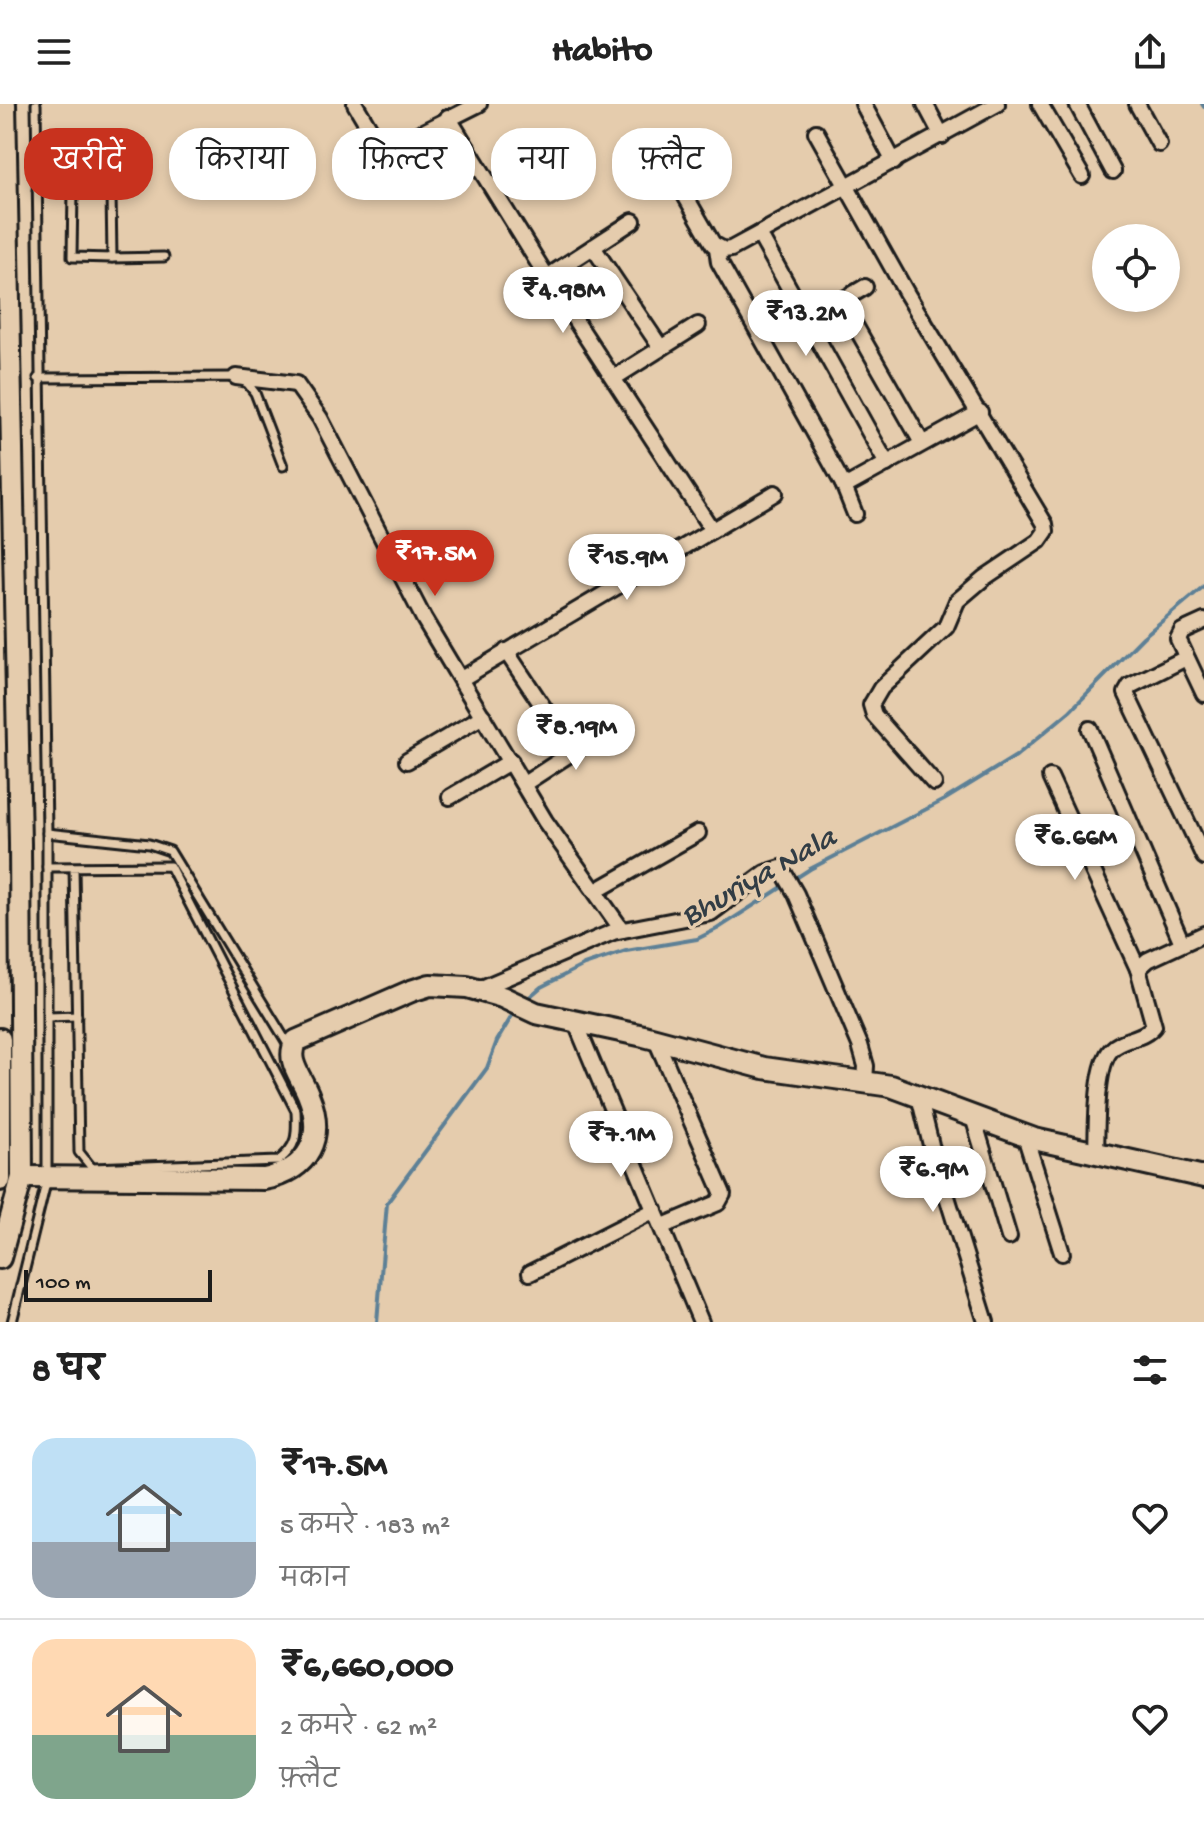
<!DOCTYPE html>
<html lang="hi">
<meta charset="utf-8">
<style>
:root{--surface:#fff;--page:#f2f2f2;--text:#222;--muted:#767676;--line:#e0e0e0;--accent:#c8321e}
body{margin:0;font-family:"Gochi Hand","Playpen Sans Deva",sans-serif;background:var(--page);color:var(--text);height:100vh;display:flex;flex-direction:column;font-size:30px;white-space:nowrap}
*{box-sizing:border-box;margin:0}
p{font-size:26px;color:var(--muted)}
.icon{flex:none;width:44px;height:44px;fill:none;stroke:currentColor;stroke-width:2;stroke-linecap:round;stroke-linejoin:round}
.map{position:relative;height:1218px;overflow:hidden}
.panel{display:flex;flex-direction:column;background:var(--surface);flex:1}
.panel>*{flex:none}
.guide{position:absolute;left:24px;top:24px;width:800px;height:72px;display:flex;gap:16px}
.tools{position:absolute;left:1092px;top:120px;display:grid;gap:16px}
.tools a{display:grid;place-items:center;width:88px;height:88px;border-radius:50%;background:var(--surface);box-shadow:0 4px 12px #0003;font-size:40px}
.scale{position:absolute;left:24px;bottom:20px;width:188px;box-sizing:border-box;padding-left:8px;border:4px solid #1c1c1c;border-top:0;font-size:22px;line-height:28px;white-space:nowrap;color:#1c1c1c;-webkit-text-stroke:6px #e5ccad;paint-order:stroke}
.price{position:absolute;translate:-50% -68px;padding:0 18px;border-radius:28px;background:#fff;color:#222;font-size:26px;line-height:52px;filter:drop-shadow(0 2px 4px #0008)}
.price::after{content:'';position:absolute;left:50%;top:48px;width:24px;height:18px;margin-left:-12px;background:inherit;clip-path:polygon(0 0,100% 0,50% 100%)}
.price.active{background:var(--accent);color:#fff}
ul{padding:0;list-style:none}
li{display:flex;align-items:center;gap:24px;height:200px;padding:0 32px}
li+li{border-top:2px solid var(--line)}
li span{display:grid;place-items:center;flex:none;width:224px;height:160px;border-radius:24px;color:#555}
li>.icon{margin-inline-start:auto}
span .icon{width:96px;height:96px;fill:#fffc;stroke-width:1}
li b{font-size:34px}
h2{display:flex;justify-content:space-between;align-items:center;height:96px;padding:0 32px;font-size:34px}
.chip{padding:0 28px;border-radius:32px;background:var(--surface);box-shadow:0 4px 12px #0003;font-size:28px;line-height:72px}
.chip.active{background:var(--accent);color:#fff}
header{display:flex;justify-content:space-between;align-items:center;height:104px;padding:0 32px;background:var(--surface);font-size:36px;font-weight:700}
.map>svg:first-child{display:block}
.lines{fill:none;stroke-linecap:round;stroke-linejoin:round}
.stream{stroke:#5d8096;stroke-width:4}
.lane-casing{stroke:#1c1c1c;stroke-width:13}
.street-casing{stroke:#1c1c1c;stroke-width:20}
.secondary-casing{stroke:#1c1c1c;stroke-width:26}
.lane{stroke:#e5ccad;stroke-width:7}
.street{stroke:#e5ccad;stroke-width:14}
.secondary{stroke:#e5ccad;stroke-width:20}
.labels{text-anchor:middle;stroke-width:7;stroke-linejoin:round;paint-order:stroke}
.water-label{font-size:32px;font-style:italic;fill:#323d45;stroke:#e5ccad}
</style>
<header><svg class="icon" aria-label="menu" viewBox="0 0 24 24"><path d="M4 6h16M4 12h16M4 18h16"/></svg>Habito<svg class="icon" aria-label="share" viewBox="0 0 24 24"><path d="M12 15V3M7 8l5-5 5 5M5 13v7h14v-7"/></svg></header>
<div class="map">
<svg width="1204" height="1218" viewBox="0 0 1204 1218">
<rect width="100%" height="100%" fill="#e5ccad"/>
<filter id="ink" filterUnits="userSpaceOnUse"><feTurbulence type="fractalNoise" baseFrequency=".0125" numOctaves="2"/><feDisplacementMap in="SourceGraphic" scale="16" xChannelSelector="R" yChannelSelector="G"/><feConvolveMatrix kernelMatrix="1 2 1 2 8 2 1 2 1" color-interpolation-filters="sRGB"/></filter>
<g filter="url(#ink)">
<g class="lines">
<!-- stream -->
<g class="stream">
<path d="M1202,0L1204,3"/>
<path d="M526,896L541,883L584,861L626,847L697,835L717,825L810,765L944,696L1016,652L1070,607L1143,533L1204,482"/>
<path d="M377,1218L387,1099L487,964L497,937L516,905"/>
</g>
<defs>
<g id="lane">
<path d="M37,86L111,89L112,154L72,153L73,87"/>
<path d="M112,154L164,153"/>
<path d="M38,274L236,273L248,280L255,289L283,362"/>
<path d="M47,729L149,740L170,747L289,942"/>
<path d="M47,763L170,762L296,1007C297,1030 298,1042 278,1057L92,1064L79,1048L74,763"/>
<path d="M48,913L77,912"/>
<path d="M12,1218L47,1075V729L36,0"/>
</g>
<g id="street">
<path d="M355,0L377,37L391,44L479,0"/>
<path d="M863,0L894,58"/>
<path d="M925,0L942,32"/>
<path d="M1040,0L1082,72"/>
<path d="M1077,0L1113,67"/>
<path d="M1137,0L1159,40"/>
<path d="M448,13L547,173L712,426"/>
<path d="M816,28L907,190L1045,420L1046,427L1039,437L984,474L957,497L946,523L881,584L871,601L874,611L934,679"/>
<path d="M679,81L713,140L724,146L731,145L997,0"/>
<path d="M759,130L887,360"/>
<path d="M593,143L661,244"/>
<path d="M717,144L719,158L843,380L848,381L980,308"/>
<path d="M547,173L633,117"/>
<path d="M841,197L922,339"/>
<path d="M807,217L865,183"/>
<path d="M236,273L296,280L320,314L424,515L545,717L622,826"/>
<path d="M614,274L698,221"/>
<path d="M843,380L855,410"/>
<path d="M1204,517L1182,527L1178,535L1204,590"/>
<path d="M506,547L573,648"/>
<path d="M1186,554L1130,582L1126,589L1204,753"/>
<path d="M461,575L775,389"/>
<path d="M1090,625L1182,839"/>
<path d="M407,657L483,612"/>
<path d="M1050,673L1138,865"/>
<path d="M524,680L608,625"/>
<path d="M450,693L511,657"/>
<path d="M596,787L698,729"/>
<path d="M477,886L613,828L711,809L765,769L781,764L796,790L860,941L866,962L865,978"/>
<path d="M575,917L701,1218"/>
<path d="M656,936L723,1090L718,1099L663,1122"/>
<path d="M919,992L931,1041L986,1218"/>
<path d="M973,1013L1009,1133"/>
<path d="M1025,1032L1062,1149"/>
<path d="M1096,1050C1097,1026 1095,963 1111,946C1122,934 1143,936 1154,922L1138,865L1148,856L1204,830"/>
<path d="M530,1169L655,1106"/>
</g>
<g id="secondary">
<path d="M0,935V1076"/>
<path d="M22,1073L264,1075C309,1066 326,1034 308,990C301,972 285,956 296,937L411,887L430,881L467,883L502,893L536,909L644,932L764,964L891,982L1034,1035L1204,1073"/>
<path d="M0,1154L22,1073L20,739L5,0"/>
</g>
</defs>
<!-- lane casing -->
<use href="#lane" class="lane-casing"/>
<!-- street casing -->
<use href="#street" class="street-casing"/>
<!-- secondary casing -->
<use href="#secondary" class="secondary-casing"/>
<!-- lane -->
<use href="#lane" class="lane"/>
<!-- street -->
<use href="#street" class="street"/>
<!-- secondary -->
<use href="#secondary" class="secondary"/>
</g>
</g>
<g class="labels">
<!-- water labels -->
<g class="water-label">
<text transform="translate(757 770) rotate(-29)" y="11">Bhuriya Nala</text>
</g>
</g>
</svg>
<div class="tools">
<a><svg class="icon" aria-label="locate" viewBox="0 0 24 24"><circle cx="12" cy="12" r="6"/><path d="M12 2v4M12 18v4M2 12h4M18 12h4"/></svg></a>
</div>
<div class="scale">100 m</div>
<b class="price" style="left:563px;top:231px">₹4.98M</b>
<b class="price" style="left:806px;top:254px">₹13.2M</b>
<b class="price active" style="left:435px;top:494px">₹17.5M</b>
<b class="price" style="left:627px;top:498px">₹15.9M</b>
<b class="price" style="left:576px;top:668px">₹8.19M</b>
<b class="price" style="left:1075px;top:778px">₹6.66M</b>
<b class="price" style="left:621px;top:1075px">₹7.1M</b>
<b class="price" style="left:933px;top:1110px">₹6.9M</b>
<div class="guide">
<a class="chip active">खरीदें</a>
<a class="chip">किराया</a>
<a class="chip">फ़िल्टर</a>
<a class="chip">नया</a>
<a class="chip">फ़्लैट</a>
</div>
</div>
<section class="panel">
<h2>8 घर<svg class="icon" aria-label="filters" viewBox="0 0 24 24"><path d="M4 7h16M4 17h16"/><circle cx="9" cy="7" r="2"/><circle cx="15" cy="17" r="2"/></svg></h2>
<ul>
<li><span style="background:linear-gradient(#bfe0f5 65%,#9aa5b1 0)"><svg class="icon" aria-label="home" viewBox="0 0 24 24"><path d="M3 11l9-7 9 7M6 9v11h12V9"/></svg></span><div><b>₹17.5M</b><p>5 कमरे · 183 m²</p><p>मकान</p></div><svg class="icon" aria-label="heart" viewBox="0 0 24 24"><path d="M12 20l-8-8c-3-5 5-10 8-4 3-6 11-1 8 4z"/></svg></li>
<li><span style="background:linear-gradient(#ffd9b3 60%,#7fa58c 0)"><svg class="icon" aria-label="home" viewBox="0 0 24 24"><path d="M3 11l9-7 9 7M6 9v11h12V9"/></svg></span><div><b>₹6,660,000</b><p>2 कमरे · 62 m²</p><p>फ़्लैट</p></div><svg class="icon" aria-label="heart" viewBox="0 0 24 24"><path d="M12 20l-8-8c-3-5 5-10 8-4 3-6 11-1 8 4z"/></svg></li>
</ul>
</section>
